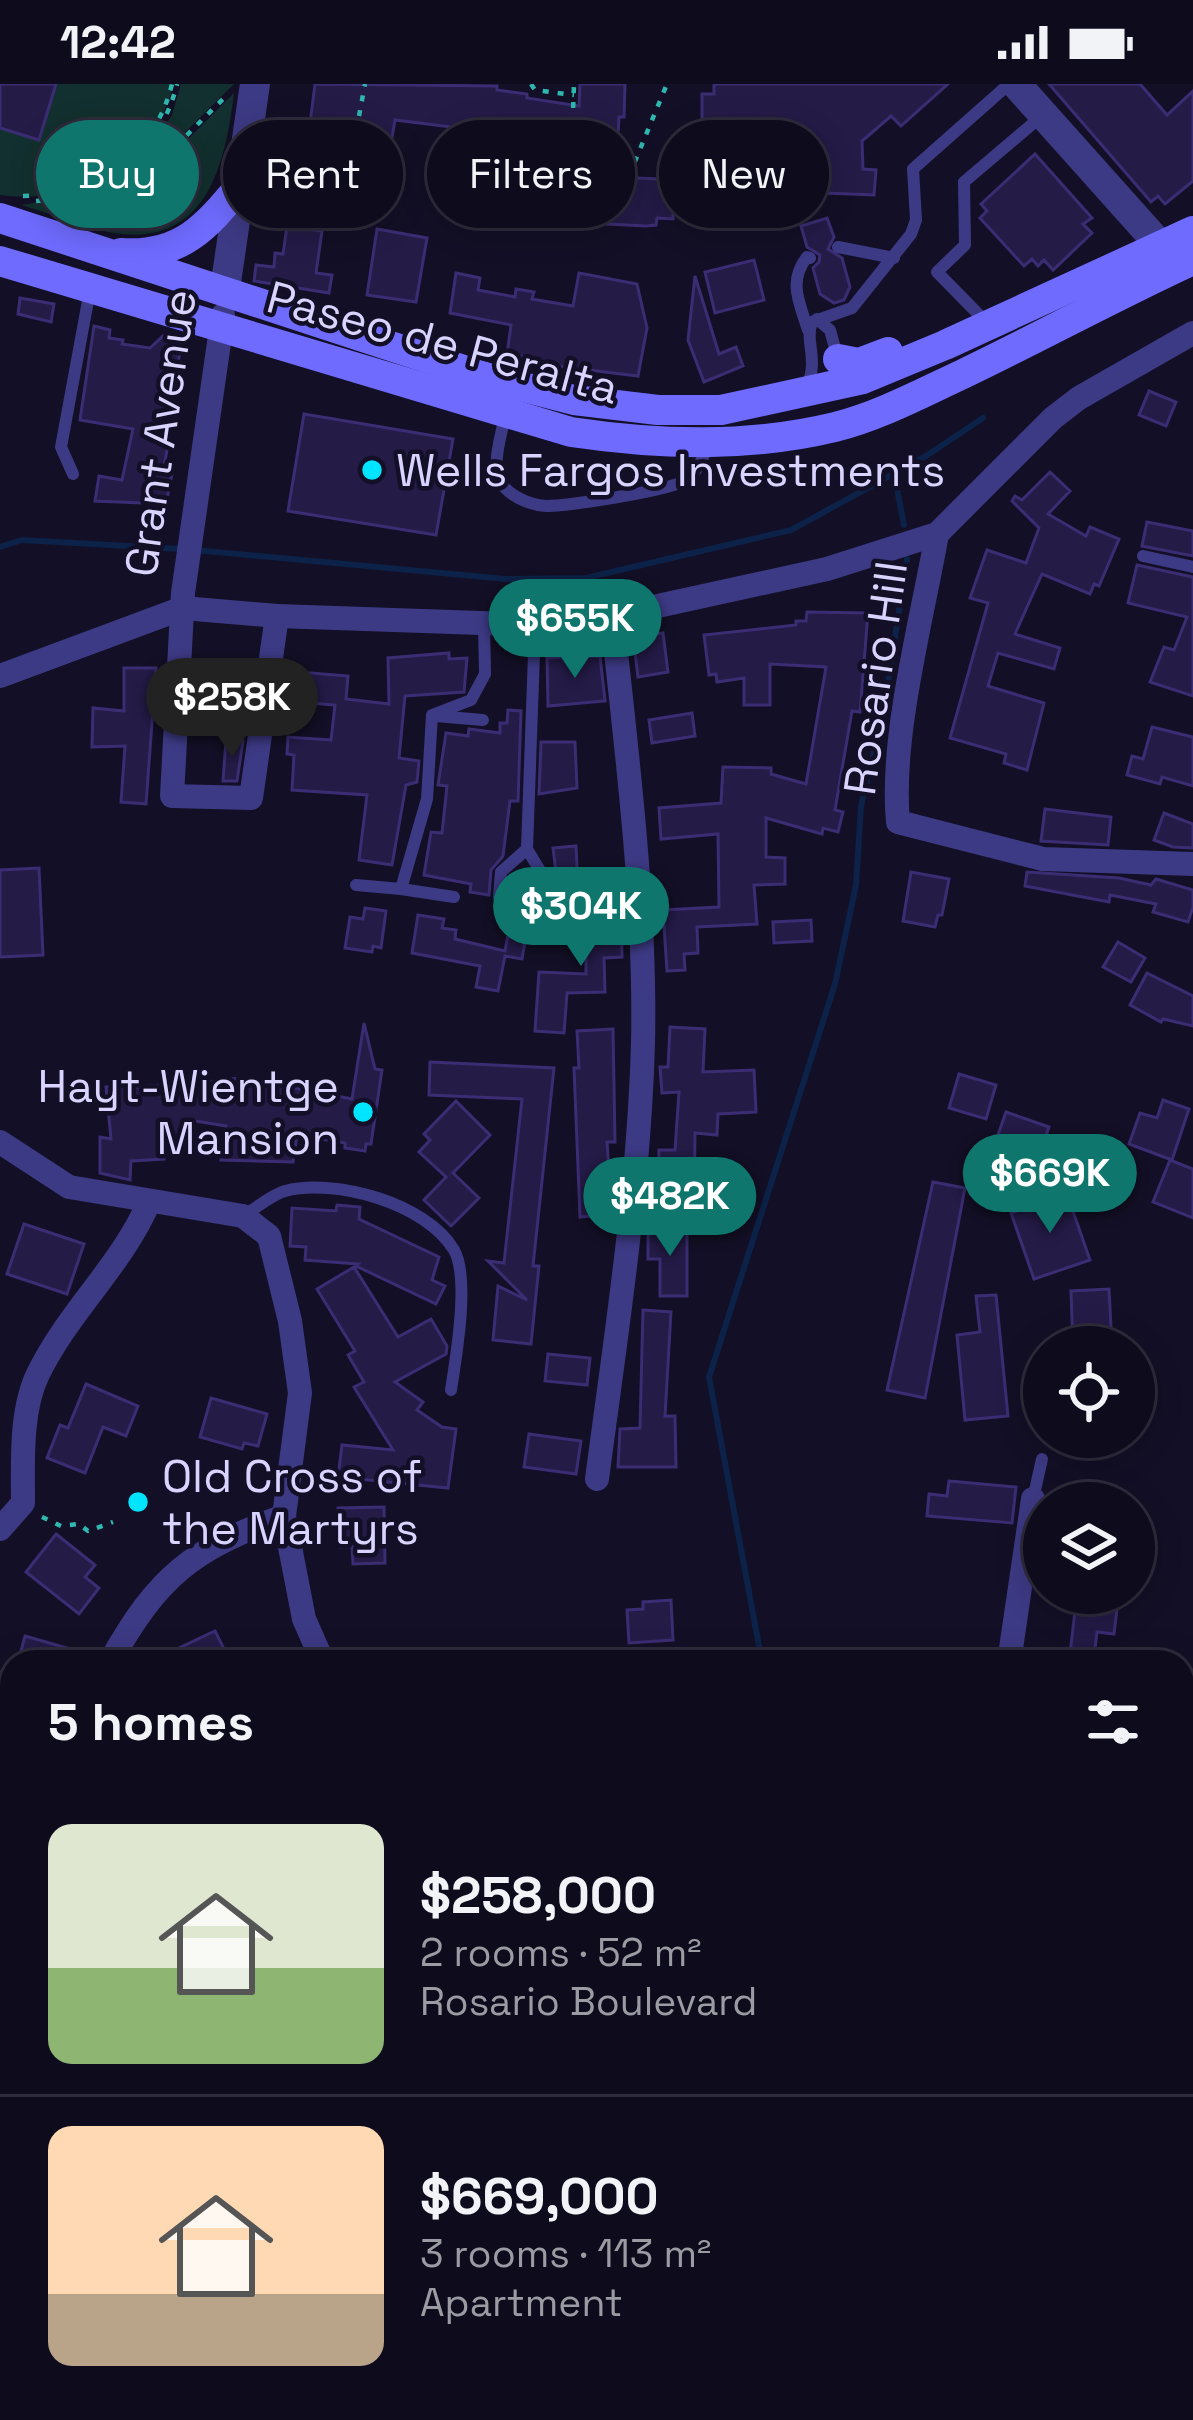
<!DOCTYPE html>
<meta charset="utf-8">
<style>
:root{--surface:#0e0b1c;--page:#1c1929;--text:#f1f3f6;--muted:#9b9ba3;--line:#2e2b3b;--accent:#0f766e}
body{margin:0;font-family:"Space Grotesk",sans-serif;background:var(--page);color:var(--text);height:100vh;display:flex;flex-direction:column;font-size:45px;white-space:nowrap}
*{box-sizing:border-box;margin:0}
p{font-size:39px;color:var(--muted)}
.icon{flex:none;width:66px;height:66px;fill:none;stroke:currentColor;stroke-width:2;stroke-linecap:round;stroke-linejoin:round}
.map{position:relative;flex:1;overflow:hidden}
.details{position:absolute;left:0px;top:1566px;width:1194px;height:771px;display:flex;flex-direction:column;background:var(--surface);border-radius:36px 36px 0 0;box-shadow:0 6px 30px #0003,0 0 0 3px var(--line)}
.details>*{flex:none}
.guide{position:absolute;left:36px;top:36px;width:1122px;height:108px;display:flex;gap:24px}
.buttons{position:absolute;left:1023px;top:1242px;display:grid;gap:24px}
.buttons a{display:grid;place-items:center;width:132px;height:132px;border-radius:50%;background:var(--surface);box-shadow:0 6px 30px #0003,0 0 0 3px var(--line);font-size:60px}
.price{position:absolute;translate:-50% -102px;padding:0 27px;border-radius:42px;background:var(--accent);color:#fff;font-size:39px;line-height:78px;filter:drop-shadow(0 3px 6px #0008)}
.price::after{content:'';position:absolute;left:50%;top:72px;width:36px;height:27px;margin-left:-18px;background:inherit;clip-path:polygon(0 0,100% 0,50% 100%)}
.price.current{background:#222;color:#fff}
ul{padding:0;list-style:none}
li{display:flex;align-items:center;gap:36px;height:300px;padding:0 48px}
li+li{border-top:3px solid var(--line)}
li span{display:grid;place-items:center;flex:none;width:336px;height:240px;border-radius:24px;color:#555}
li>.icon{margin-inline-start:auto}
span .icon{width:144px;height:144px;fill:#fffc;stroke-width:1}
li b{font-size:51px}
h2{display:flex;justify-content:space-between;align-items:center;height:144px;padding:0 48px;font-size:51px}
.pill{padding:0 42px;border-radius:54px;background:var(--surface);box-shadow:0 6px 30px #0003,0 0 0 3px var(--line);font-size:42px;line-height:108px}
.pill.current{background:var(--accent);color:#fff}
.status{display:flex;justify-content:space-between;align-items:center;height:84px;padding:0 60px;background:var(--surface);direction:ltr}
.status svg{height:33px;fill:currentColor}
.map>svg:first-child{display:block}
.green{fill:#12302f}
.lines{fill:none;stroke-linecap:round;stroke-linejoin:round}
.stream{stroke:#0c2248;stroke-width:6}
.building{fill:#241b47;stroke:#3b2d73;stroke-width:3}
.path{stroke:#2fb8b0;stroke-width:4.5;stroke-dasharray:6 9;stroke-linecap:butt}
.service{stroke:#3d3a85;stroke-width:12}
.minor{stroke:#3d3a85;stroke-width:24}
.tertiary{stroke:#3d3a85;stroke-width:30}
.secondary{stroke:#6f6bff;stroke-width:30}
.poi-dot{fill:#00e5ff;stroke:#130f26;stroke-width:4.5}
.labels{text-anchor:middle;stroke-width:9;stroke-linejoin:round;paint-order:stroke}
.street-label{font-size:45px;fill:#d9d4ff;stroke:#130f26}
.poi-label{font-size:45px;fill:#d9d4ff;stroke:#130f26;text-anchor:start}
</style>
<div class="status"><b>12:42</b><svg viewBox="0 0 49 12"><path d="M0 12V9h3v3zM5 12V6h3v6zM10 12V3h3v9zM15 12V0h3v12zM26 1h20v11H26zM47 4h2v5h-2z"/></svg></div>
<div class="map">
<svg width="1193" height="2336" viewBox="0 0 1193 2336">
<rect width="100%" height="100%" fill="#130f26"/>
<!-- green -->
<g class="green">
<path d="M56,0H174C151,81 82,121 0,111V44L39,56Z"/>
<path d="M181,0H234L168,65L149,67L172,31Z"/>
<path d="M234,9C224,91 202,171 98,146L131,113L148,128L173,126L193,103L192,81L176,67Z"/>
<path d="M129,85L130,105L90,143L21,121L82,111Z"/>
</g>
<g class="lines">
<!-- stream -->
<g class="stream">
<path d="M894,389L904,441"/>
<path d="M0,463L22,456L181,465"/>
<path d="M194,466L506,495L586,494L791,446L926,372L983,334"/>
<path d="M762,1578L709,1293L835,900L856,801L861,722L883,631L907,475"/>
<path d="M645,2325L650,2336"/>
</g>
</g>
<!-- building -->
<g class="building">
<path d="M0,0H56L39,56L0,44Z"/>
<path d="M315,0L497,2V6L527,10V14L579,22L580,0H625L624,33H619L616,93L659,95V90L687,92L688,75L702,76V10H714V0H948L901,42L891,32L862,57L863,85L876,86L874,111L773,107V100L727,96V101L707,100L706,118L685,117V128H673V135L657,134L656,141L646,142L607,140V133L596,130L496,121L499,49L395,36L388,77L358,73L356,85L305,79Z"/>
<path d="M1049,0H1140L1167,31L1193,7V97L1165,120L1158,112L1151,118Z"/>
<path d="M1035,70L1092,134L1083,140L1092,149L1053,186L1044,176L1038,182L1032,175L1024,182L980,134L987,127L981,120Z"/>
<path d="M827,134L834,153L828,165L842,174L850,203L844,216L834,219L820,210L813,184L819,178L820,171L807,163L801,142Z"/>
<path d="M287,142L322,147L316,189L332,191L329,209L254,197L256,181L274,183L275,169L283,170Z"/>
<path d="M377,145L427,154L416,218L367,211Z"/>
<path d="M754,176L764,216L715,229L705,188Z"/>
<path d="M456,189L480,194L478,206L515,213L516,205L534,208L532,215L573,222L579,189L637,200L647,244L638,292L531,279L532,274L507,270L511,241L450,229Z"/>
<path d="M695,192L719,270L736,263L743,282L704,298L688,256Z"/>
<path d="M20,214L54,220L51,238L18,230Z"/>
<path d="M94,242L110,246L109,254L123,256L122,260L150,264L163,252L171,268L180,269L161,354L169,355L163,388L172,390L166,420L95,417L99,392L122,396L133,345L80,336Z"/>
<path d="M1149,307L1176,318L1166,342L1139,331Z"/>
<path d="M304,330L453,355L436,451L288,427Z"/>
<path d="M1050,388L1070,407L1048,430L1086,452L1090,443L1119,455L1099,502L1094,500L1090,510L1042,490L1015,550L1060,564L1054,585L998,569L988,602L1044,619L1027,686L1004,679L1006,670L950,654L988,519L970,514L987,466L1026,479L1039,444L1012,417L1015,412L1022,416Z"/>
<path d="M1147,438L1193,447V472L1142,462Z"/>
<path d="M1137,481L1193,493V612L1150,598L1164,563L1174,566L1187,533L1128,519Z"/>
<path d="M807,528L868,529L860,628L852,627L835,726L843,728L838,748L823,744L822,750L766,734V773L785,774V800L754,801L757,840L697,843L698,869L684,870L685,886L667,887L663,826L719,823L718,750L661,755L659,724L721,719L723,683L771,684V690L806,700L826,583L770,580V621H744V594L717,598L716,590L709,591L704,551L796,541V537H806Z"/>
<path d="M663,549L668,588L638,593L633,553Z"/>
<path d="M449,569V575L467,574L464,608L405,612L399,674L419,677L417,698L406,701L392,781L359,776L367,711L292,706L294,671L287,670L288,653L331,656L335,621L298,618L300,588L348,592L346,615L389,620L388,574Z"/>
<path d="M600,572L605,617L548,622L547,574Z"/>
<path d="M124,584H156L146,720L121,718L125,662L92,663L93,624L124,627Z"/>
<path d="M208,604L238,606L235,652L205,649Z"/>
<path d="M508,626L521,627L518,717H510L503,772L491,786L489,811L470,808L471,800L424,791L431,748L442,749L447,702L438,701L446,649L468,652L469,645L500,649V639H507Z"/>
<path d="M692,629L695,652L652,659L649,636Z"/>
<path d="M1152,643L1193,653V702L1162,693L1160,700L1127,691L1132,672L1143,675Z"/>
<path d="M226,656L243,657L237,697H223Z"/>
<path d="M541,658H575L577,704L539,710Z"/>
<path d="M1045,725L1111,733L1108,761L1041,757Z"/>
<path d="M1164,729L1193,740V764L1173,763L1154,756Z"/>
<path d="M576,762L578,803L558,804L553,764Z"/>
<path d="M39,784L43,871L0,873V786Z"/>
<path d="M911,788L949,795L942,831H938L935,843L903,837Z"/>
<path d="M1027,788L1119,794L1151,801L1156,795L1193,806V823L1188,838L1153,828L1156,820L1110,811L1109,818L1025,802Z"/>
<path d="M511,793L532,794L537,802L535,812L512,814Z"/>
<path d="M621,822L622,873L604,874L605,908L567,909L564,949L535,947L539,888L586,890V823Z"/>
<path d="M365,824L386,827L381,864L373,862L372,868L345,864L350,833L363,835Z"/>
<path d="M418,831L444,835L442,844L456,846L455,855L505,867L511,835L529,836L522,875L505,872L498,907L476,903L480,882L412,869Z"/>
<path d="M811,836L812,857L774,859L773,838Z"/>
<path d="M1118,858L1145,874L1131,898L1103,883Z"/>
<path d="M1147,889L1193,912V942L1163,935L1161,938L1130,921Z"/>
<path d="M364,939L375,985L382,986L371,1060H366L365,1067L345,1064V1059L297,1051L293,1078L221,1076L226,1042L189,1036L185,1068L163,1064L164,1075L131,1077L130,1096L100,1089V1053L111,1055L106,1003L137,998L138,1003L209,997L224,999L225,994L254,996L352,1015Z"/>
<path d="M670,943L705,945L703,988L754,986L756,1028L718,1030L717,1051L695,1049L694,1127L677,1126V1101H658L659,1066H675L679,1008L662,1009L660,983H668Z"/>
<path d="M613,945L615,1058H607L612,1130L580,1133L574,984H579L577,947Z"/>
<path d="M430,978L554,984L533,1182H539L531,1260L493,1256L498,1202L527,1216L488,1177L504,1179L522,1015L429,1011Z"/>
<path d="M959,990L996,1001L986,1035L949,1024Z"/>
<path d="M1163,1016L1189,1025L1172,1076L1129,1060L1140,1029L1157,1034Z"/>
<path d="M456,1017L490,1051L453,1089L479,1114L451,1142L424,1116L446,1093L419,1068L430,1056L424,1050Z"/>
<path d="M1006,1028L1049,1043L1042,1063L1034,1060L1028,1076L1012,1070L1009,1077L991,1071Z"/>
<path d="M1170,1076L1193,1085V1134L1153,1118Z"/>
<path d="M933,1098L965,1104L925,1314L887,1306Z"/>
<path d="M1067,1110L1090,1176L1034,1195L1011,1129Z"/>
<path d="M337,1121L360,1123L359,1135L439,1173L432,1196L445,1202L436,1220L356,1182L358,1180L305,1176L306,1163L290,1162L292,1124L336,1127Z"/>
<path d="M24,1140L84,1160L67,1210L7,1190Z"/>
<path d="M648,1144H687V1212H660V1175H648Z"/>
<path d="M354,1183L398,1253L431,1235L447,1262L446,1270L395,1298L423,1318L417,1326L442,1343L456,1345L448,1404L338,1393L342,1361L393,1366L354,1303L364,1298L348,1271L355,1267L317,1205Z"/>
<path d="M1109,1205L1112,1263H1073L1071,1207Z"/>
<path d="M996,1211L1008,1332L965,1336L957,1251L980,1248L976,1212Z"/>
<path d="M643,1226L671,1228L665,1332H675L676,1383H618L620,1345L640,1344Z"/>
<path d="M548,1270L590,1274L587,1301L545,1297Z"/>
<path d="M86,1300L138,1322L126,1352L103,1343L85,1389L47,1374L60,1341L68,1344Z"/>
<path d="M211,1314L267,1330L258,1362L244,1359L242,1365L200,1353Z"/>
<path d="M529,1350L581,1357L576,1390L524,1383Z"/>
<path d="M949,1397L1016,1403L1012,1439L927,1432L929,1410L947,1412Z"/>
<path d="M384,1423L385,1479L353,1480L352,1463H340L338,1424Z"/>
<path d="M56,1450L95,1481L85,1493L99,1504L79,1530L26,1488Z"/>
<path d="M1077,1509H1119L1114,1550L1097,1548L1094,1573L1070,1570Z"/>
<path d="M671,1516L673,1556L629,1559L627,1526L643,1525V1518Z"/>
<path d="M215,1547L225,1567L202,1578H149Z"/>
<path d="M25,1552L95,1572L94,1578H18Z"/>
</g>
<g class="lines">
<!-- path -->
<g class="path">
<path d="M531,0L535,6L574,11"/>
<path d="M359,32L365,0"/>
<path d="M508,67L571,84L631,87L667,0"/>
<path d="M571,84L574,0"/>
<path d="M23,112C94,111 155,71 172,0"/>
<path d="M36,117C105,113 161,67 177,0"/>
<path d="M98,141L137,103L136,88L148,77H161L228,10"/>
<path d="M42,1433L61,1442L79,1440L88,1447L113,1438"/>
</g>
<!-- service -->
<g class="service">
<path d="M838,163L894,174"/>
<path d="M817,235L830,246L838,275"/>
<path d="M988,240L937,188L965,161L964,98L1043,31"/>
<path d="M808,246C799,218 788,197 807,173L810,174"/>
<path d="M806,305C820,274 804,259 812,238L852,224L911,150L916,136L913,85L1009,0"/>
<path d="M505,331C502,349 492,378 499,395C506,411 529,421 546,422C568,422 666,407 684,397C698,390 703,372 709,359"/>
<path d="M73,390L61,363L90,206"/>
<path d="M1143,472L1193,483"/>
<path d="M436,632L483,636"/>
<path d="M527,765L501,788L499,813L506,824L535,826L545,818L548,800L527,765L535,542"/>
<path d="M356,801L401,805L427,715L432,631L471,616L485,590L484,540"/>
<path d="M401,805L454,813"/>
<path d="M244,1132C256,1124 271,1111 285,1107C335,1094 426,1119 454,1166C470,1194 456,1273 451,1306"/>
<path d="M1033,1415L1042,1375"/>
</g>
<!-- minor -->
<g class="minor">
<path d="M223,231L183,509L172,712L251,714L277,532"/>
<path d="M937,450C922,536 890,653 898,738L1043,775L1193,780"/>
<path d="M0,592L183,524L277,532L541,541L612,532L827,485L937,450L1053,334L1079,314L1193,249"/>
<path d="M0,1058L69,1103L243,1132L269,1152L290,1237L300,1309L284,1432C192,1465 158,1492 110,1578"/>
<path d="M597,1395C616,1251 639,1105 643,959C646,820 627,671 612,532"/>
<path d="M284,1432L304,1535L323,1578"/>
<path d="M0,1445L23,1419C23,1379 20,1327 38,1290C68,1228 122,1181 149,1118"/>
<path d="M1009,1578L1033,1415"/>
<path d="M1182,1793L1193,1803"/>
<path d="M0,1882L12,1860"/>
<path d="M568,2325L570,2336"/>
<path d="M878,2336L880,2325"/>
</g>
<!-- tertiary -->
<g class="tertiary">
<path d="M1016,0L1176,179"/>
<path d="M225,205L255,0"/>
</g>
<!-- secondary -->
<g class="secondary">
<path d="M0,134L488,294L574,316L658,326H721L863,295L945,261L1193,147"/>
<path d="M121,169C181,173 206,143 240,102"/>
<path d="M0,177L571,348C659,361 748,364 835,343C879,332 922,309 963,290C1040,253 1115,212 1193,176"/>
<path d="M838,275L859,279L888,268"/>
</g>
</g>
<!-- markers -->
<g class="poi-dot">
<circle cx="372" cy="386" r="12"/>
<circle cx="363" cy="1028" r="12"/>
<circle cx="138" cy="1418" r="12"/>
</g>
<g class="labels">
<!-- street labels -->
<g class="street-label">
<text transform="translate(443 258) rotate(15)" y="16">Paseo de Peralta</text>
<text transform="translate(160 349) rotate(-82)" y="16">Grant Avenue</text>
<text transform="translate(875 594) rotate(-82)" y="16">Rosario Hill</text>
</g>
<!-- poi labels -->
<g class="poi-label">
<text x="396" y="402">Wells Fargos Investments</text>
<text x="339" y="1018" text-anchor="end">Hayt-Wientge<tspan x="339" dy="52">Mansion</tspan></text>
<text x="162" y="1408">Old Cross of<tspan x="162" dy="52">the Martyrs</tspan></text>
</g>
</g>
</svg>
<div class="buttons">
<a><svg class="icon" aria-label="locate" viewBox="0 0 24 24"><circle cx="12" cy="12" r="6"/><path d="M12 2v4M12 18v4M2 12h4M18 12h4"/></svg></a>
<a><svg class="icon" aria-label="layers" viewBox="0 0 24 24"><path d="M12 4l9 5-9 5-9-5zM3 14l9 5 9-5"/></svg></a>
</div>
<b class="price" style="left:575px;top:597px">$655K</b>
<b class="price current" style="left:232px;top:676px">$258K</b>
<b class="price" style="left:581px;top:885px">$304K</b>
<b class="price" style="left:1050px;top:1152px">$669K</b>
<b class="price" style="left:670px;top:1175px">$482K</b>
<div class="guide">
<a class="pill current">Buy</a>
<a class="pill">Rent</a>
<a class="pill">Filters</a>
<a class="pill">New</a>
</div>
<section class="details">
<h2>5 homes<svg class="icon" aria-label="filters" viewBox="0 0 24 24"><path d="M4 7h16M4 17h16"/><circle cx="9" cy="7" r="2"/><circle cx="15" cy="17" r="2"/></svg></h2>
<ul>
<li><span style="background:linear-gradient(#dfe7d0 60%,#8fb573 0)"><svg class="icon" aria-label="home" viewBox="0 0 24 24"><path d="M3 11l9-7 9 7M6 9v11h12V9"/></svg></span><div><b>$258,000</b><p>2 rooms · 52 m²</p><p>Rosario Boulevard</p></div></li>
<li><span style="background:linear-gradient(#ffd9b3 70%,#b9a48a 0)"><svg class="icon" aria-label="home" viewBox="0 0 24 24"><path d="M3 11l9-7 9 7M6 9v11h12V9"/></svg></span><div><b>$669,000</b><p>3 rooms · 113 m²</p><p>Apartment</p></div></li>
</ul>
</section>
</div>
